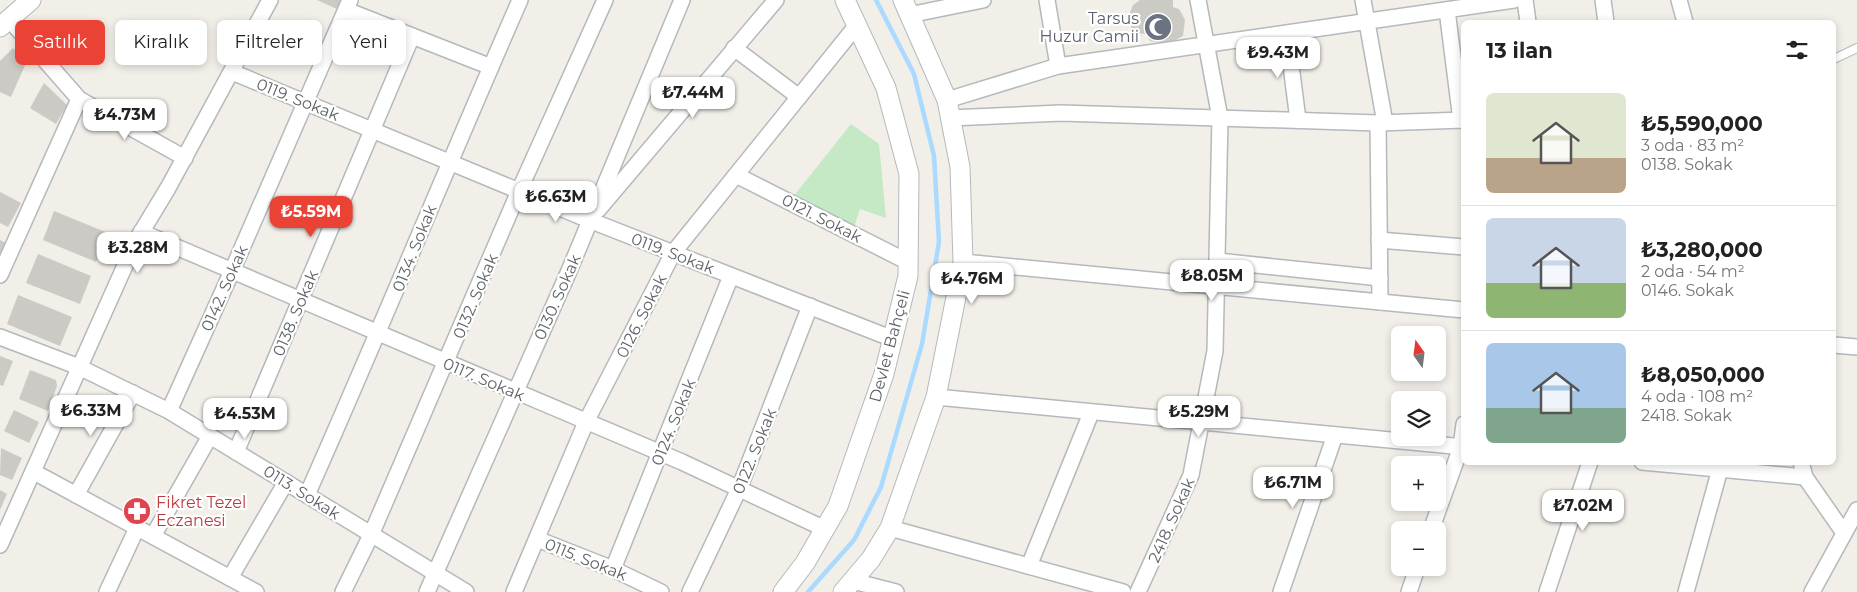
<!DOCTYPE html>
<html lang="tr">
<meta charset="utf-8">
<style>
:root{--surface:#fff;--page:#f2f2f2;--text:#222;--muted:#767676;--line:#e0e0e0;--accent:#ea4335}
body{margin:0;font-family:Montserrat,sans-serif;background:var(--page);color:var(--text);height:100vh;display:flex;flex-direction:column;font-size:19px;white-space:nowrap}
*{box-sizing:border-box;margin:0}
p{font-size:16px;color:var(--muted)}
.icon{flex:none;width:28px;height:28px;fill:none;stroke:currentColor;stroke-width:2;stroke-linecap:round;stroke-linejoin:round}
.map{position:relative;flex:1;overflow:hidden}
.side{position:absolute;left:1461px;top:20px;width:375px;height:445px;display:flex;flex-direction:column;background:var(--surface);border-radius:8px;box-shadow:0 2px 8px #0003}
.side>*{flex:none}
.hud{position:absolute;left:15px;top:20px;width:475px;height:45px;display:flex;gap:10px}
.needle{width:32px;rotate:346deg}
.buttons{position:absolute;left:1391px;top:326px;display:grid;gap:10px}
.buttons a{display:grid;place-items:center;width:55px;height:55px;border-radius:8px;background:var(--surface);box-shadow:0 2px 8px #0003;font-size:25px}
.price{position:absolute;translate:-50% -42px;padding:0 11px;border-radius:10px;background:#fff;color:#222;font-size:16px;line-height:32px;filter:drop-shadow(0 1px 2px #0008)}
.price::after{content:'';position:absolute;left:50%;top:30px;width:15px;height:11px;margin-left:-8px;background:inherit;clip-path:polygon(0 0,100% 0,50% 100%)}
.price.current{background:var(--accent);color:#fff}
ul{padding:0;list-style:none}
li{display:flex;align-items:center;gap:15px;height:125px;padding:0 25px}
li+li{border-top:1px solid var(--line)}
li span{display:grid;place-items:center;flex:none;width:140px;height:100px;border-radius:8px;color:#555}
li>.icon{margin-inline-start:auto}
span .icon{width:60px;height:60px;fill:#fffc;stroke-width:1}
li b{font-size:21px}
h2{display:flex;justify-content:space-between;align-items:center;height:60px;padding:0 25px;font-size:21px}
.chip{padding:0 18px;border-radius:8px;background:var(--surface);box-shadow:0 2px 8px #0003;font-size:18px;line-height:45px}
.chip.current{background:var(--accent);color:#fff}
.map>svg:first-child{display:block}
.green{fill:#c5e8c5}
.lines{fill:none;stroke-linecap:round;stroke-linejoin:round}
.stream{stroke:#aadaff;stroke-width:4.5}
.building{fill:#cccac5}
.service-casing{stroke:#b5b8bc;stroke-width:10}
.minor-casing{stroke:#b5b8bc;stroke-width:18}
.tertiary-casing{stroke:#b5b8bc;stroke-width:21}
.service{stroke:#fff;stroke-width:8}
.minor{stroke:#fff;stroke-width:15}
.tertiary{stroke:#fff;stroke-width:19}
.labels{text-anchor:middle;stroke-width:4.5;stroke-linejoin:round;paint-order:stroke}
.worship-label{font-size:16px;fill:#5b616d;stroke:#fff;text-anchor:end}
.street-label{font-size:16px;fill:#5f6368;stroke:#fff}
.health-label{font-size:16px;fill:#be3a42;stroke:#fff;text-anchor:start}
</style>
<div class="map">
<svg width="1857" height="592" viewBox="0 0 1857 592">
<rect width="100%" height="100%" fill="#f1efe8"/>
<!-- green -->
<path class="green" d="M851,124L879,144L886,218L860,209L854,227L793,197Z"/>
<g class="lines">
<!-- stream -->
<path class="stream" d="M808,592L854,540L881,487L922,344L939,242L934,156L914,74L876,0"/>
</g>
<!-- building -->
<g class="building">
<path d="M317,0H341L337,9Z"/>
<path d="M1140,0H1173V7L1179,9L1185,20L1183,36L1168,44L1150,41L1147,34L1132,33L1129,15L1133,5Z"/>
<path d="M13,48L26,63L11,97L0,92V61Z"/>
<path d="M44,83L67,105L56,124L30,108Z"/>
<path d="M0,192L21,203L8,227L0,223Z"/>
<path d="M54,211L108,233L96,262L43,240Z"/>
<path d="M0,240L6,243L0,254Z"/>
<path d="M38,254L91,276L80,304L26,283Z"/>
<path d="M18,295L72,317L60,346L7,324Z"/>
<path d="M0,356L13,361L3,386L0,385Z"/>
<path d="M30,370L56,380L57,386L48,411L19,399Z"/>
<path d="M14,410L39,422L29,443L4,431Z"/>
<path d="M1,448L22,458L12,480L0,475Z"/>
<path d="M0,490L7,494L0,510Z"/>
</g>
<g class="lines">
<defs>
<path id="service" d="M1834,59L1857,48"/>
<g id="minor">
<path d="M1047,0L1058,66"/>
<path d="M1363,0L1385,123"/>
<path d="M1525,0L1528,22"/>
<path d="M1603,0L1606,22"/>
<path d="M1679,0L1685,22"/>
<path d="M346,10L491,67"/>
<path d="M1447,10L1461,120"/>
<path d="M909,15L983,0"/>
<path d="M9,19L79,99L185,158"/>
<path d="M1287,34L1298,120"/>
<path d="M734,48L799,97"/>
<path d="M232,72L589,220L893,339"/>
<path d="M947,100L1058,66L1514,0"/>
<path d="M950,118L1061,113L1378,123L1464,120"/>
<path d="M1378,123L1380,302"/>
<path d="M736,175L908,262"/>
<path d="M598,210L776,0"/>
<path d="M141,232L682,462L825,529"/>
<path d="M1379,240L1464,247"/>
<path d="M1218,261L1380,278"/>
<path d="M963,262L1464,310"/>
<path d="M0,275L79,99"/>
<path d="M0,337L79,367L169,411L466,592"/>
<path d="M1834,345L1857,347"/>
<path d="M936,397L1464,447"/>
<path d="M169,411L232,271L350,0"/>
<path d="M236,452L412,36"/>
<path d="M1642,462L1805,477"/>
<path d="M1801,462L1805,477L1844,533"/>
<path d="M34,472L256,592"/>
<path d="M76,495L133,393"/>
<path d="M307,495C380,331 448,164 520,0"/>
<path d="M890,528L1123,592"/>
<path d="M1431,530L1461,447L1464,424"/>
<path d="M153,536L210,436"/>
<path d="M537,539L613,569L661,592"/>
<path d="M0,545L136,241L168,188L270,0"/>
<path d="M1029,566L1091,413"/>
<path d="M613,569L731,276"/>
<path d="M230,578L286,482"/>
<path d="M853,581L896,592"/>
<path d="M107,592L137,528"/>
<path d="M343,592L371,535L519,191L605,0"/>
<path d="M427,592L569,271L682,0"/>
<path d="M514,592L586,422L673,253L857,25"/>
<path d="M690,592L739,489L810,306"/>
<path d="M1138,592L1191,475L1215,351L1220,118L1198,0"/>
<path d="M1281,592L1335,435"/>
<path d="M1409,592L1417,568"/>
<path d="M1547,592L1590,462"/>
<path d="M1686,592L1720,469"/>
<path d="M1812,592L1857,510"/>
</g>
<g id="tertiary">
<path d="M0,27L31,0"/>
<path d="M783,592L805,563L838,506L884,374L908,276L909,174L886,88L845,0"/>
<path d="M843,592L871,559L890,528L936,397L963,262L960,167L947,100L903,0"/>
</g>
</defs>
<!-- service casing -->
<use href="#service" class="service-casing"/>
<!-- minor casing -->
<use href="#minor" class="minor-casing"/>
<!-- tertiary casing -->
<use href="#tertiary" class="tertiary-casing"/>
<!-- service -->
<use href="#service" class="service"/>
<!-- minor -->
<use href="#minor" class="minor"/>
<!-- tertiary -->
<use href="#tertiary" class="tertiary"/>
</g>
<!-- icons -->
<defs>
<symbol id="mosque-disc" viewBox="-11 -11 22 22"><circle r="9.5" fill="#6b7280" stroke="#fff"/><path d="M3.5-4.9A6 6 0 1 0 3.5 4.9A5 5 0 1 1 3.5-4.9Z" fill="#fff"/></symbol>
<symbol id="pharmacy-disc" viewBox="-11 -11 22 22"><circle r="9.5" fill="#e0444e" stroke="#fff"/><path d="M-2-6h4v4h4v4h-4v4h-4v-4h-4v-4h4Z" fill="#fff"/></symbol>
</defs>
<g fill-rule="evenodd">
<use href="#mosque-disc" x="1142" y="11" width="32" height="32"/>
<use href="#pharmacy-disc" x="121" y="495" width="32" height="32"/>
</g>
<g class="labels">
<!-- worship labels -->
<g class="worship-label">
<text x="1139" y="24">Tarsus<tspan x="1139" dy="18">Huzur Camii</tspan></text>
</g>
<!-- street labels -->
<g class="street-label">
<text transform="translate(298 99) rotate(22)" y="6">0119. Sokak</text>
<text transform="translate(822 218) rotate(27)" y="6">0121. Sokak</text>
<text transform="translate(414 248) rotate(-68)" y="6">0134. Sokak</text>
<text transform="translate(673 253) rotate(21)" y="6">0119. Sokak</text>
<text transform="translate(224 288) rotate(-66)" y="6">0142. Sokak</text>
<text transform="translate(475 296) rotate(-67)" y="6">0132. Sokak</text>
<text transform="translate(557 297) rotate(-66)" y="6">0130. Sokak</text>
<text transform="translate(295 313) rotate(-67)" y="6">0138. Sokak</text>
<text transform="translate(641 316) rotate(-63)" y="6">0126. Sokak</text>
<text transform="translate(889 346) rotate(-75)" y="6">Devlet Bahçeli</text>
<text transform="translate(484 379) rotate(23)" y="6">0117. Sokak</text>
<text transform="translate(673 422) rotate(-68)" y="6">0124. Sokak</text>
<text transform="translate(754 451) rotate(-68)" y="6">0122. Sokak</text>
<text transform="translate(302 492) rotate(32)" y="6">0113. Sokak</text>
<text transform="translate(1171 520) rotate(-66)" y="6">2418. Sokak</text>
<text transform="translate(586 559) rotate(22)" y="6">0115. Sokak</text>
</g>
<!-- health labels -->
<g class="health-label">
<text x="156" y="508">Fikret Tezel<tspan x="156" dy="18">Eczanesi</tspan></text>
</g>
</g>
</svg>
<div class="buttons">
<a><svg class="needle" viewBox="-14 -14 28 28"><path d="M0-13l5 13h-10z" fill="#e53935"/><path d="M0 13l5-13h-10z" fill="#767676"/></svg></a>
<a><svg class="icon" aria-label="layers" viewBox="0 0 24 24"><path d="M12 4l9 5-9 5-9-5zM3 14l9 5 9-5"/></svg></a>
<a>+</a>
<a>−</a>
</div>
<b class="price" style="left:1278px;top:79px">₺9.43M</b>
<b class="price" style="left:693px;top:119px">₺7.44M</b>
<b class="price" style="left:125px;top:141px">₺4.73M</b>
<b class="price" style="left:556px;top:223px">₺6.63M</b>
<b class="price current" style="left:311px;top:238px">₺5.59M</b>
<b class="price" style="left:138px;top:274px">₺3.28M</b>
<b class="price" style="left:1212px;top:302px">₺8.05M</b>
<b class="price" style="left:972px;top:305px">₺4.76M</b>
<b class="price" style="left:91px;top:437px">₺6.33M</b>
<b class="price" style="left:1199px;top:438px">₺5.29M</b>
<b class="price" style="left:245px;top:440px">₺4.53M</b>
<b class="price" style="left:1293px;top:509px">₺6.71M</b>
<b class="price" style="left:1583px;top:532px">₺7.02M</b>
<div class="hud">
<a class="chip current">Satılık</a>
<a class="chip">Kiralık</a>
<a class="chip">Filtreler</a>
<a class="chip">Yeni</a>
</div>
<section class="side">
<h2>13 ilan<svg class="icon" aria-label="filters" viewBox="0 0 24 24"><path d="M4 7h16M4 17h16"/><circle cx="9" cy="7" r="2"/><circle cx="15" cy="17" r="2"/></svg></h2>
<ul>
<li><span style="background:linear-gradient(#dfe7d0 65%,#b9a48a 0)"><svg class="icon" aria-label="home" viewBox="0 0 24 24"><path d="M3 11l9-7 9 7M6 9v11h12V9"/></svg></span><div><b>₺5,590,000</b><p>3 oda · 83 m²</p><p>0138. Sokak</p></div></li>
<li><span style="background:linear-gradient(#c9d6e8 65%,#8fb573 0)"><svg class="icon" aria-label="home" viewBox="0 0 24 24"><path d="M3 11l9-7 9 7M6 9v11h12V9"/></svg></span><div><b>₺3,280,000</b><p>2 oda · 54 m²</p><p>0146. Sokak</p></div></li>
<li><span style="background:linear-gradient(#a9c7e8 65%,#7fa58c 0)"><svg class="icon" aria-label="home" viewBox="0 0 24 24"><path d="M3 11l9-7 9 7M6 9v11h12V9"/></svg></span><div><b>₺8,050,000</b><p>4 oda · 108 m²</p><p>2418. Sokak</p></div></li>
</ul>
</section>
</div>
